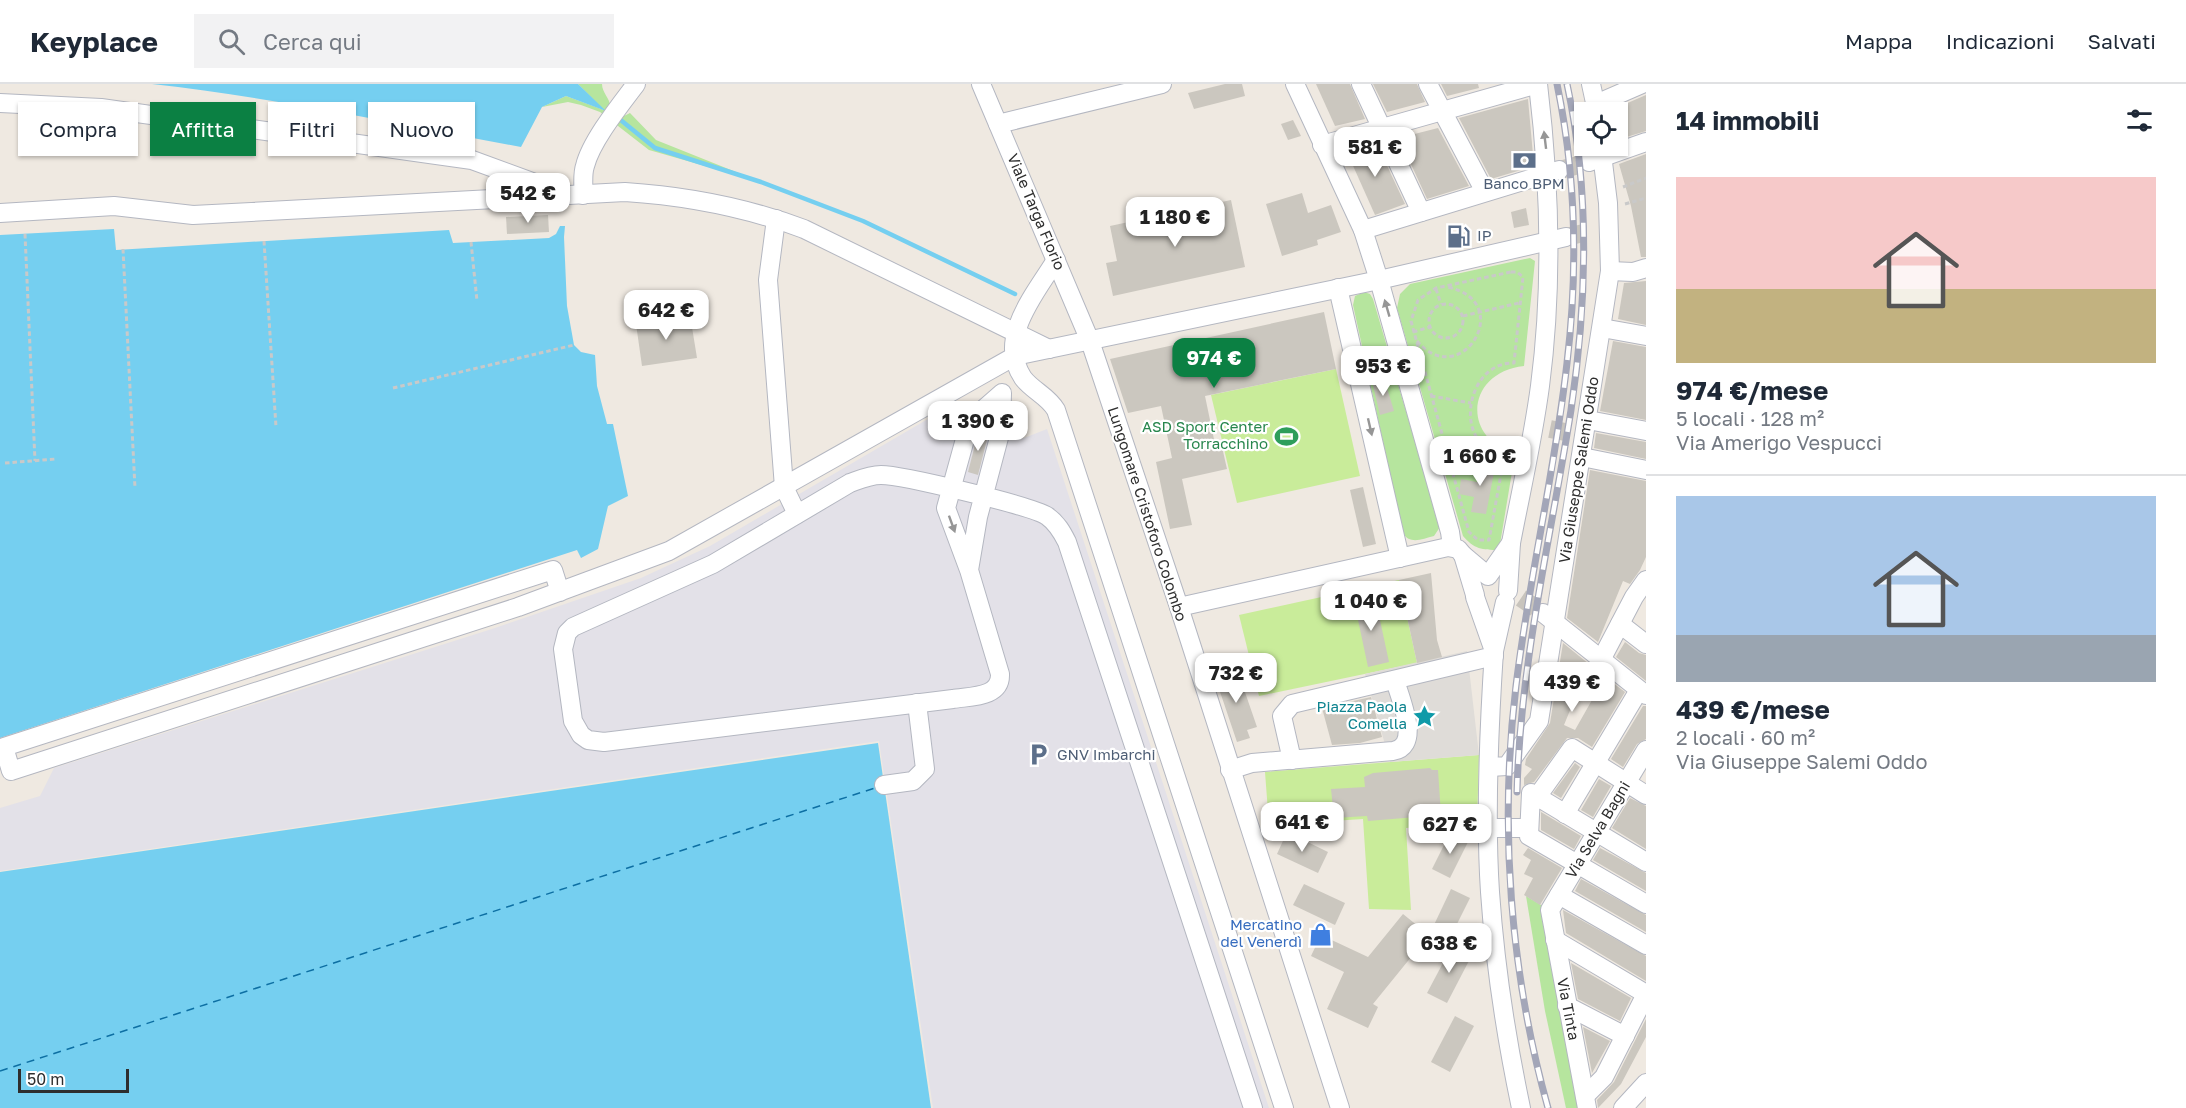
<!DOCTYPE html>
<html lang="it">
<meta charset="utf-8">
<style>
:root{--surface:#fff;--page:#f2f2f3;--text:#1f2937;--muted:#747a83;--line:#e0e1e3;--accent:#0b8043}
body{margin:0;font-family:"Golos Text",sans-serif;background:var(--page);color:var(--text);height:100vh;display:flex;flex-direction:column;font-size:22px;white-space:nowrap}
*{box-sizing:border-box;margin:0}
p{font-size:20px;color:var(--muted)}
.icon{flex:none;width:33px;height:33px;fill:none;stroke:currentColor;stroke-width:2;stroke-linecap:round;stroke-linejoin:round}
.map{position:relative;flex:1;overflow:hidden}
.side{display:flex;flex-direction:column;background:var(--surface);width:540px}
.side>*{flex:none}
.hud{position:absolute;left:18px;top:18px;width:570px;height:54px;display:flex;gap:12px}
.controls{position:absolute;left:1574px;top:18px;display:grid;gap:12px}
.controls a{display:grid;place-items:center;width:54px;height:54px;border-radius:0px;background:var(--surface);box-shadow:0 2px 4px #0004;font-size:30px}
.scale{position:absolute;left:18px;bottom:15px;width:111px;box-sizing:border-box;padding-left:6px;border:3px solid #2e2e2e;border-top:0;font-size:16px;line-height:21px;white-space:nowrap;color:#2e2e2e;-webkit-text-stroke:4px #fff;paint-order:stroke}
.price{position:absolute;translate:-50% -51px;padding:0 14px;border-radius:12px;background:#fff;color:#222;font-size:20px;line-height:39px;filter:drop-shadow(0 2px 3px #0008)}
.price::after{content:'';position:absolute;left:50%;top:36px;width:18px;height:14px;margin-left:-9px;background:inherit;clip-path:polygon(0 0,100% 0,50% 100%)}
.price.current{background:var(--accent);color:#fff}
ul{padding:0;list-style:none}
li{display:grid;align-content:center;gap:12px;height:318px;padding:0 30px}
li+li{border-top:2px solid var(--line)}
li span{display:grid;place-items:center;height:186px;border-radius:0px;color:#555}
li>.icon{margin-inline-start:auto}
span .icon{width:108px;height:108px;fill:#fffc;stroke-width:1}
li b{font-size:26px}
h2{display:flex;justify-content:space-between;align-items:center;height:72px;padding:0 30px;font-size:26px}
.tag{padding:0 21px;border-radius:0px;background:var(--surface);box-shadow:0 2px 4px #0004;font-size:21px;line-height:54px}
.tag.current{background:var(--accent);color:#fff}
header{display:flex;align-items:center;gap:36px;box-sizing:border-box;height:84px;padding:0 30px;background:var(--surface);border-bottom:2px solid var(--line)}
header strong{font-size:28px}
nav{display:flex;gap:33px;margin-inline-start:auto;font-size:21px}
.search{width:420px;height:54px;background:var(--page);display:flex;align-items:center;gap:15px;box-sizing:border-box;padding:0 21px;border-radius:0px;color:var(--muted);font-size:22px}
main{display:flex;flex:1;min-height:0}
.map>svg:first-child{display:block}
.industrial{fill:#e3e1e8}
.green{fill:#b6e59e}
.pitch{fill:#c9ec9a}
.plaza{fill:#dfdcd8}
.water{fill:#75cff0}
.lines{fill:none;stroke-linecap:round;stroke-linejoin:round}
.stream{stroke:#75cff0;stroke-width:4.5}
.ferry{stroke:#0d6fa3;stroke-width:1.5;stroke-dasharray:8 6;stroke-linecap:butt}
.building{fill:#cbc7bf}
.minor-tunnel{stroke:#c8c4bd;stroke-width:18;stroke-dasharray:18 9;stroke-linecap:butt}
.minor-casing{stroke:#b4b7c1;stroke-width:20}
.path{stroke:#c9c9c9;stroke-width:3;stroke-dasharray:4.5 3;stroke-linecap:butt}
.minor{stroke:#fff;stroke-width:18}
.rail-casing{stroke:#a3a6b8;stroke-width:7}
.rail{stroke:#fff;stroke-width:4.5;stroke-dasharray:14;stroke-linecap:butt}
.oneway{fill:#969696}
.labels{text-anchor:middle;stroke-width:4.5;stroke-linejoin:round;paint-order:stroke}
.service-label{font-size:15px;fill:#4e5e75;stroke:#fff;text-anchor:start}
.street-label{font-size:15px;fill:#2e2e2e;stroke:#fff}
.leisure-label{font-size:15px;fill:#27864d;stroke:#fff;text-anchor:end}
.culture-label{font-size:15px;fill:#0d838f;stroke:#fff;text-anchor:end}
.shop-label{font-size:15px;fill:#366cbe;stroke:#fff;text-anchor:end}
</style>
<header>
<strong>Keyplace</strong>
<div class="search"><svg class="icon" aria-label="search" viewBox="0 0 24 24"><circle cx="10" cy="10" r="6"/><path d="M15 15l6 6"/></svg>Cerca qui</div>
<nav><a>Mappa</a><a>Indicazioni</a><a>Salvati</a></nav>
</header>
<main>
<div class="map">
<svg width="1646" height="1024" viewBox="0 0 1646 1024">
<rect width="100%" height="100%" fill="#efe9e1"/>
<!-- industrial -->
<path class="industrial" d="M940,328L1024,354L1047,345L1269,1024H933L879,657L0,787V724L40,712L54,684L495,544L641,494L710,462Z"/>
<!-- green -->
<g class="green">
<path d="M578,0H602C602,9 610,14 610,22L624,32L630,29L656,56L761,98L649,66L600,28L581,21L568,18L542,23L566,12L604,26Z"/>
<path d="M1530,174L1535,177L1524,282C1467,288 1460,353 1515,370L1499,466C1482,466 1474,465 1463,452L1397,224L1400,210L1410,200Z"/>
<path d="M1364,208L1370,210L1373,215L1440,443L1434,452C1422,455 1410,461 1403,449L1353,221L1355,212Z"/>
<path d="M1526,812L1546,824L1578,1024H1566L1545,927Z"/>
</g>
<!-- pitch -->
<g class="pitch">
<path d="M1336,285L1360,392L1237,419L1211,311Z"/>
<path d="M1399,496L1417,579L1259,612L1239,531Z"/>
<path d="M1479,671L1477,739L1406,744L1411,826L1369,825L1363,735L1269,741L1265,688Z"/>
</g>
<!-- plaza -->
<path class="plaza" d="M1467,567L1479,671L1390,678L1365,590Z"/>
<!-- water -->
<g class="water">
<path d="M152,0H578L606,27L566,12L542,23L521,63C399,40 276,14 152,0Z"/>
<path d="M560,142H565L564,153L567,222L574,261L581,268L595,271L597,302L607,340H613L628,412L608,422L598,465L581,474L577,466L0,654V151L114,145L116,166L449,146L453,159L549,154L556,150Z"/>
<path d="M878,659L931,1024H0V788Z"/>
</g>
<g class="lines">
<!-- stream -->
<path class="stream" d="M617,33L655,64L761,98L863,137L1015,210"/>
<!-- ferry -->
<path class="ferry" d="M0,987L875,704"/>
</g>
<!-- building -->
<g class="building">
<path d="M1225,0H1242L1245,12L1194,25L1188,9Z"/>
<path d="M1316,0H1350L1365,35L1335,42Z"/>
<path d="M1373,0H1417L1425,18L1387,28Z"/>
<path d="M1441,0H1478L1479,4L1447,12Z"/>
<path d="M1646,11V47L1617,56V28L1609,27Z"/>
<path d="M1528,15L1534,82L1491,95L1459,34Z"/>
<path d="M1293,36L1301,52L1288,56L1281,40Z"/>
<path d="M1438,44L1469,102L1427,115L1399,54Z"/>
<path d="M1376,58L1405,120L1375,131L1346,66Z"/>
<path d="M1646,70V173H1641L1631,122L1619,80Z"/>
<path d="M1302,109L1308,129L1331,121L1341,148L1317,156L1318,161L1282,172L1266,120Z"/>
<path d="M1231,116L1245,183L1113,212L1106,179L1117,177L1110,142Z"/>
<path d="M1526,124L1529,141L1514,144L1511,128Z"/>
<path d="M548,131L549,148L507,150L506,133Z"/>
<path d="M1646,197V241L1618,235L1624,199Z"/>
<path d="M1324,228L1336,285L1205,312L1216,365L1222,363L1227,385L1182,395L1192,441L1170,445L1156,378L1172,374L1161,322L1128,329L1110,275Z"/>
<path d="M690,231L697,274L642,282L636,240Z"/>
<path d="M1613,257L1646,263V336L1600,327Z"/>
<path d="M1384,294L1394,327L1380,331L1372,297Z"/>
<path d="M979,345L989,348L978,391L968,388Z"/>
<path d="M1596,349L1646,358V375L1594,364Z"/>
<path d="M1481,375L1496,378L1486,430L1471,428L1474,413L1459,410L1461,395L1477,398Z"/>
<path d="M1590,386L1646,397V473L1640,486L1630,500L1623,497L1598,558L1567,534Z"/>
<path d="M1363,403L1376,460L1363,463L1350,406Z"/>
<path d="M1431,489L1437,556L1442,573L1417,579L1399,496Z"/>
<path d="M1375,513L1389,578L1368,583L1354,517Z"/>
<path d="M1625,558L1639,569L1646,571V597L1616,573Z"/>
<path d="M1563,559L1589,580L1564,641L1575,646L1605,593L1625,608L1592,663L1578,654H1567L1534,698L1524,701V694L1532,685L1525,681L1526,675L1550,639Z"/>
<path d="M1237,585L1257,643L1247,646L1250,654L1237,658L1215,593Z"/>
<path d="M1371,613L1382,653L1360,659L1332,661L1322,624Z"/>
<path d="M1643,622H1646V655L1637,660L1623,683L1611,675Z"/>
<path d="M1575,679L1580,683L1561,714L1553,709Z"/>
<path d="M1430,684L1432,686H1438L1441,731L1368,737L1367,732L1334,734L1331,705L1365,703L1364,693L1373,689Z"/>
<path d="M1599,695L1611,702L1593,733L1581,726Z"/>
<path d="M1630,714L1646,722V765L1612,744Z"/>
<path d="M1541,728L1581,752L1574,765L1541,746Z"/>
<path d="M1451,747L1469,756L1450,794L1432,785Z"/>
<path d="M1287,748L1328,768L1318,789L1277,770Z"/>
<path d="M1528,764L1562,784L1540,821L1524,811L1533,794L1524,790L1531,776L1523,771Z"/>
<path d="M1600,764L1646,789V807L1593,776Z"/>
<path d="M1581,795L1646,831V848L1575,807Z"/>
<path d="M1304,800L1345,819L1335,841L1293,821Z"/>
<path d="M1451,805L1470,814L1451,852L1433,843Z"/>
<path d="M1563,826L1646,872V897L1566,849Z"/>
<path d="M1403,830L1429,851L1373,920L1378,923L1368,944L1327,925L1344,888L1311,872L1321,851L1368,873Z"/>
<path d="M1452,862L1472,871L1447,919L1427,909Z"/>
<path d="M1571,879L1631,914L1620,937L1578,915Z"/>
<path d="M1455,932L1474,942L1450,988L1431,978Z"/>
<path d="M1646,935V953L1621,1000L1598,1024L1597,1016L1614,998Z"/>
<path d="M1583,943L1610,957L1592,989Z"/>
</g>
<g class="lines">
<!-- minor-tunnel -->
<g class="minor-tunnel">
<path d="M1560,86L1589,78"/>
<path d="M1566,153L1592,147"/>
<path d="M1550,345L1575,350"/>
<path d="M1521,514L1543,529"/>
</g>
<defs>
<g id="minor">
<path d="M981,0L1090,257L1179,523L1340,1024"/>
<path d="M1295,0L1363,146L1379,196L1450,448L1452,462"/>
<path d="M1361,0L1421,128"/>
<path d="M1428,0L1485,108"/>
<path d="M1591,0L1597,28"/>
<path d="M0,19L101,24L472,76L562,109"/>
<path d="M1596,20L1642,0"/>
<path d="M998,40L1162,0"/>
<path d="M1322,61L1538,0"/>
<path d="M1589,78L1646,58"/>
<path d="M583,111C584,101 582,90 585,82C591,57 621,20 636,0"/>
<path d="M0,129L114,122L193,131L625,108C687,112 745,123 804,145L1049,265"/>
<path d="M776,135L768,196L784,403L797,430"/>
<path d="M1363,146L1559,86"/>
<path d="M1056,176C1036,209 996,254 1023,294C1033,307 1048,312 1056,326L1284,1024"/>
<path d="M1610,187L1633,188L1646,184"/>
<path d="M1338,204L1400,474"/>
<path d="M1602,244L1646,252"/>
<path d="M1588,336L1646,347"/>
<path d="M1582,373L1646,386"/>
<path d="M1511,459C1521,407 1533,355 1540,302C1553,202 1550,100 1538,0"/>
<path d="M969,486L978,433L1001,346L1002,309L970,337L946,424L969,486L1000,590C1001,614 970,612 953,615L604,658L588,656L581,651L573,637L563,565L567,549L573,543L713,480L850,399C861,395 870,391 881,391C902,391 1032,422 1047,432C1057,439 1062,448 1067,458L1253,1024"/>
<path d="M560,508L553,486L4,663L11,687L518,523L669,467L1015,272L1379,196L1566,153"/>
<path d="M1475,511L1463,471L1488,492L1511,459L1508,507"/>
<path d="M1475,513L1494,567L1505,518"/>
<path d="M1179,523L1448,463L1458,465L1463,471"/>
<path d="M1543,529L1646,611"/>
<path d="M1620,540L1646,560"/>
<path d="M1494,567C1489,643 1485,732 1490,808C1495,881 1506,953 1521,1024"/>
<path d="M1601,576L1634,513L1646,496"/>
<path d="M1292,676L1282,632L1292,620L1494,572"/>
<path d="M1490,683L1507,682L1539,637L1610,187L1608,119L1601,62"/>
<path d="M1230,686L1252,679L1393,667C1422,662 1400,615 1395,596"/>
<path d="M884,701L913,697L925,685L917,619"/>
<path d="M1537,713L1572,664L1646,711"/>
<path d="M1565,730L1639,606"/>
<path d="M1489,744H1529"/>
<path d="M1646,778L1531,709L1529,752L1646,820"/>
<path d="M1559,811L1646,861"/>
<path d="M1555,856L1646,910"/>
<path d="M1567,922L1625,952"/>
<path d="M1585,1012L1604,993L1646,910"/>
<path d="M1587,1024L1550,826L1646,666"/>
<path d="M1623,1024L1646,999"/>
</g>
</defs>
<!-- minor casing -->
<use href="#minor" class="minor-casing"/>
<!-- path -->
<g class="path">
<path d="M1623,103L1646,94"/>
<path d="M1625,120L1646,114"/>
<path d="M25,150L35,377"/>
<path d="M264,157L276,343"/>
<path d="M471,158L477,217"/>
<path d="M123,165L135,404"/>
<path d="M1511,188H1517L1523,193L1514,279C1477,278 1460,327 1477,354C1484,364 1494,369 1504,374L1489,456H1478L1469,448L1411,237L1418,216L1436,204Z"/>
<path d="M1436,205L1441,220"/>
<circle cx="1446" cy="237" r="17"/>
<path d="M1463,232L1519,219"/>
<path d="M1413,248L1430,243"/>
<path d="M1417,257C1461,309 1518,217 1447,203"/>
<path d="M393,304L574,261"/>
<path d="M1431,312L1471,319"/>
<path d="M5,379L56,375"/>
</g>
<!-- minor -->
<use href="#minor" class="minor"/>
<defs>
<g id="rail">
<path d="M1517,708C1520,579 1551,453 1571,326C1587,219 1590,106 1567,0"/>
<path d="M1548,1024C1510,888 1499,742 1516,602C1529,494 1555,387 1567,279C1578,186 1576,91 1557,0"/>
</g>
</defs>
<!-- rail casing -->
<use href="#rail" class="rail-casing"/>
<!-- rail -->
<use href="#rail" class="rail"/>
</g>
<!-- one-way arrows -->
<defs><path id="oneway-solid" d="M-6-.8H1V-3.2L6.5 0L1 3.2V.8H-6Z" transform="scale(1.5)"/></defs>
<g class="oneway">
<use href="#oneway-solid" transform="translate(1545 56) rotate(-97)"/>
<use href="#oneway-solid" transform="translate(1387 224) rotate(-106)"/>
<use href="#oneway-solid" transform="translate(1370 343) rotate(77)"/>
<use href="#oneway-solid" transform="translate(952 440) rotate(70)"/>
</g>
<!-- icons -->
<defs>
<symbol id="bank-bare" viewBox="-9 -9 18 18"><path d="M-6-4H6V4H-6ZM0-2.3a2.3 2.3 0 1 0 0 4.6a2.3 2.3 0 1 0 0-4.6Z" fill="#5c6f8a" stroke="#fff" stroke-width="2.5" paint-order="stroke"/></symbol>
<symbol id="fuel-bare" viewBox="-9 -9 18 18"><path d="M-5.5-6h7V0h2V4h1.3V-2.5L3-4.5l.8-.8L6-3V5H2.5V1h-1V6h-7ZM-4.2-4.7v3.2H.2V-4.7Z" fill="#5c6f8a" stroke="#fff" stroke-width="2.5" paint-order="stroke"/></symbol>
<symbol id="stadium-bare" viewBox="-9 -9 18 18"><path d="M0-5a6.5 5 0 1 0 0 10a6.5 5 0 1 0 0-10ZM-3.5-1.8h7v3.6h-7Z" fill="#2e9e5b" stroke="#fff" stroke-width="2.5" paint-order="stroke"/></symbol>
<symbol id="sight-bare" viewBox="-9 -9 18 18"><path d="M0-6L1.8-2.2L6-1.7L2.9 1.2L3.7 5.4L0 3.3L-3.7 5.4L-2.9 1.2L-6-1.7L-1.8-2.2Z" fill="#0f9aa8" stroke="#fff" stroke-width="2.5" paint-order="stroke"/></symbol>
<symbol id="parking-bare" viewBox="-9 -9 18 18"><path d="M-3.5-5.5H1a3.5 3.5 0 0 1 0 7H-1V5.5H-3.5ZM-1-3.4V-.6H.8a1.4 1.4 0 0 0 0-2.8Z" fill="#5c6f8a" stroke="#fff" stroke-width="2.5" paint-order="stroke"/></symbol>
<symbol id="shop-bare" viewBox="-9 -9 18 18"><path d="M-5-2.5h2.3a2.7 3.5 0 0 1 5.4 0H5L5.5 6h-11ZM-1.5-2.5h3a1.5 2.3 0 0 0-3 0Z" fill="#3f7fe0" stroke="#fff" stroke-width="2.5" paint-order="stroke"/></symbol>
</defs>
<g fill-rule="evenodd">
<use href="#bank-bare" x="1508" y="60" width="33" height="33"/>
<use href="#fuel-bare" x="1442" y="136" width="33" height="33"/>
<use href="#stadium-bare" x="1270" y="336" width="33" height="33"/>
<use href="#sight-bare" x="1408" y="616" width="33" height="33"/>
<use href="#parking-bare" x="1022" y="654" width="33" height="33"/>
<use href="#shop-bare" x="1304" y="834" width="33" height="33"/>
</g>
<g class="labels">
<!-- service labels -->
<g class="service-label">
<text x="1524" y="105" text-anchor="middle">Banco BPM</text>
<text x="1477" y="157">IP</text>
<text x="1057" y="676">GNV Imbarchi</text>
</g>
<!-- street labels -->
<g class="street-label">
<text transform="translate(1036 128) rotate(67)" y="5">Viale Targa Florio</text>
<text transform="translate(1579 386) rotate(-81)" y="5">Via Giuseppe Salemi Oddo</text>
<text transform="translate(1147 430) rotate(72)" y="5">Lungomare Cristoforo Colombo</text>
<text transform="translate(1598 746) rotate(-59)" y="5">Via Selva Bagni</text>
<text transform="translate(1568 925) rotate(79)" y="5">Via Tinta</text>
</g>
<!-- leisure labels -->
<g class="leisure-label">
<text x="1268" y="348">ASD Sport Center<tspan x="1268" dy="17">Torracchino</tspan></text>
</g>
<!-- culture labels -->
<g class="culture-label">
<text x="1407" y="628">Piazza Paola<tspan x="1407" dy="17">Comella</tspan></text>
</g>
<!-- shop labels -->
<g class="shop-label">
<text x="1302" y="846">Mercatino<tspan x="1302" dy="17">del Venerdì</tspan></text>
</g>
</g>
</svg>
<div class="controls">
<a><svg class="icon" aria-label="locate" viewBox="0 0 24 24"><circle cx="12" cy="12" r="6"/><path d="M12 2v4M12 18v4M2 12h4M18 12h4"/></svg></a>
</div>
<div class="scale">50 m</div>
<b class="price" style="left:1375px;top:94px">581 €</b>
<b class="price" style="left:528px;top:140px">542 €</b>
<b class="price" style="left:1175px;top:164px">1 180 €</b>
<b class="price" style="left:666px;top:257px">642 €</b>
<b class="price current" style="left:1214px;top:305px">974 €</b>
<b class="price" style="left:1383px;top:313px">953 €</b>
<b class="price" style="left:978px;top:368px">1 390 €</b>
<b class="price" style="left:1480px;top:403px">1 660 €</b>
<b class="price" style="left:1371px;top:548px">1 040 €</b>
<b class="price" style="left:1236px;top:620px">732 €</b>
<b class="price" style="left:1572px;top:629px">439 €</b>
<b class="price" style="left:1302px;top:769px">641 €</b>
<b class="price" style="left:1450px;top:771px">627 €</b>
<b class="price" style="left:1449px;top:890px">638 €</b>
<div class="hud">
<a class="tag">Compra</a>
<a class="tag current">Affitta</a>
<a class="tag">Filtri</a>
<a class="tag">Nuovo</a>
</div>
</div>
<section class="side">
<h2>14 immobili<svg class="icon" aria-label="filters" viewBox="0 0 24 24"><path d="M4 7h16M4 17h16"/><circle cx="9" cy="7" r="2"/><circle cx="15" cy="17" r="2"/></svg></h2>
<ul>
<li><span style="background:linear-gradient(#f6c9c9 60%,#c2b280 0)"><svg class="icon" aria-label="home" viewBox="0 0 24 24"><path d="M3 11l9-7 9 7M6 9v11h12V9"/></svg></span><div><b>974 €/mese</b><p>5 locali · 128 m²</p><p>Via Amerigo Vespucci</p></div></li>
<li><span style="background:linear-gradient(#a9c7e8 75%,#9aa5b1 0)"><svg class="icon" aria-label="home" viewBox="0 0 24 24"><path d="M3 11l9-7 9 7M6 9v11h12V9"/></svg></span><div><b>439 €/mese</b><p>2 locali · 60 m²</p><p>Via Giuseppe Salemi Oddo</p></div></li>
</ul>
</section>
</main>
